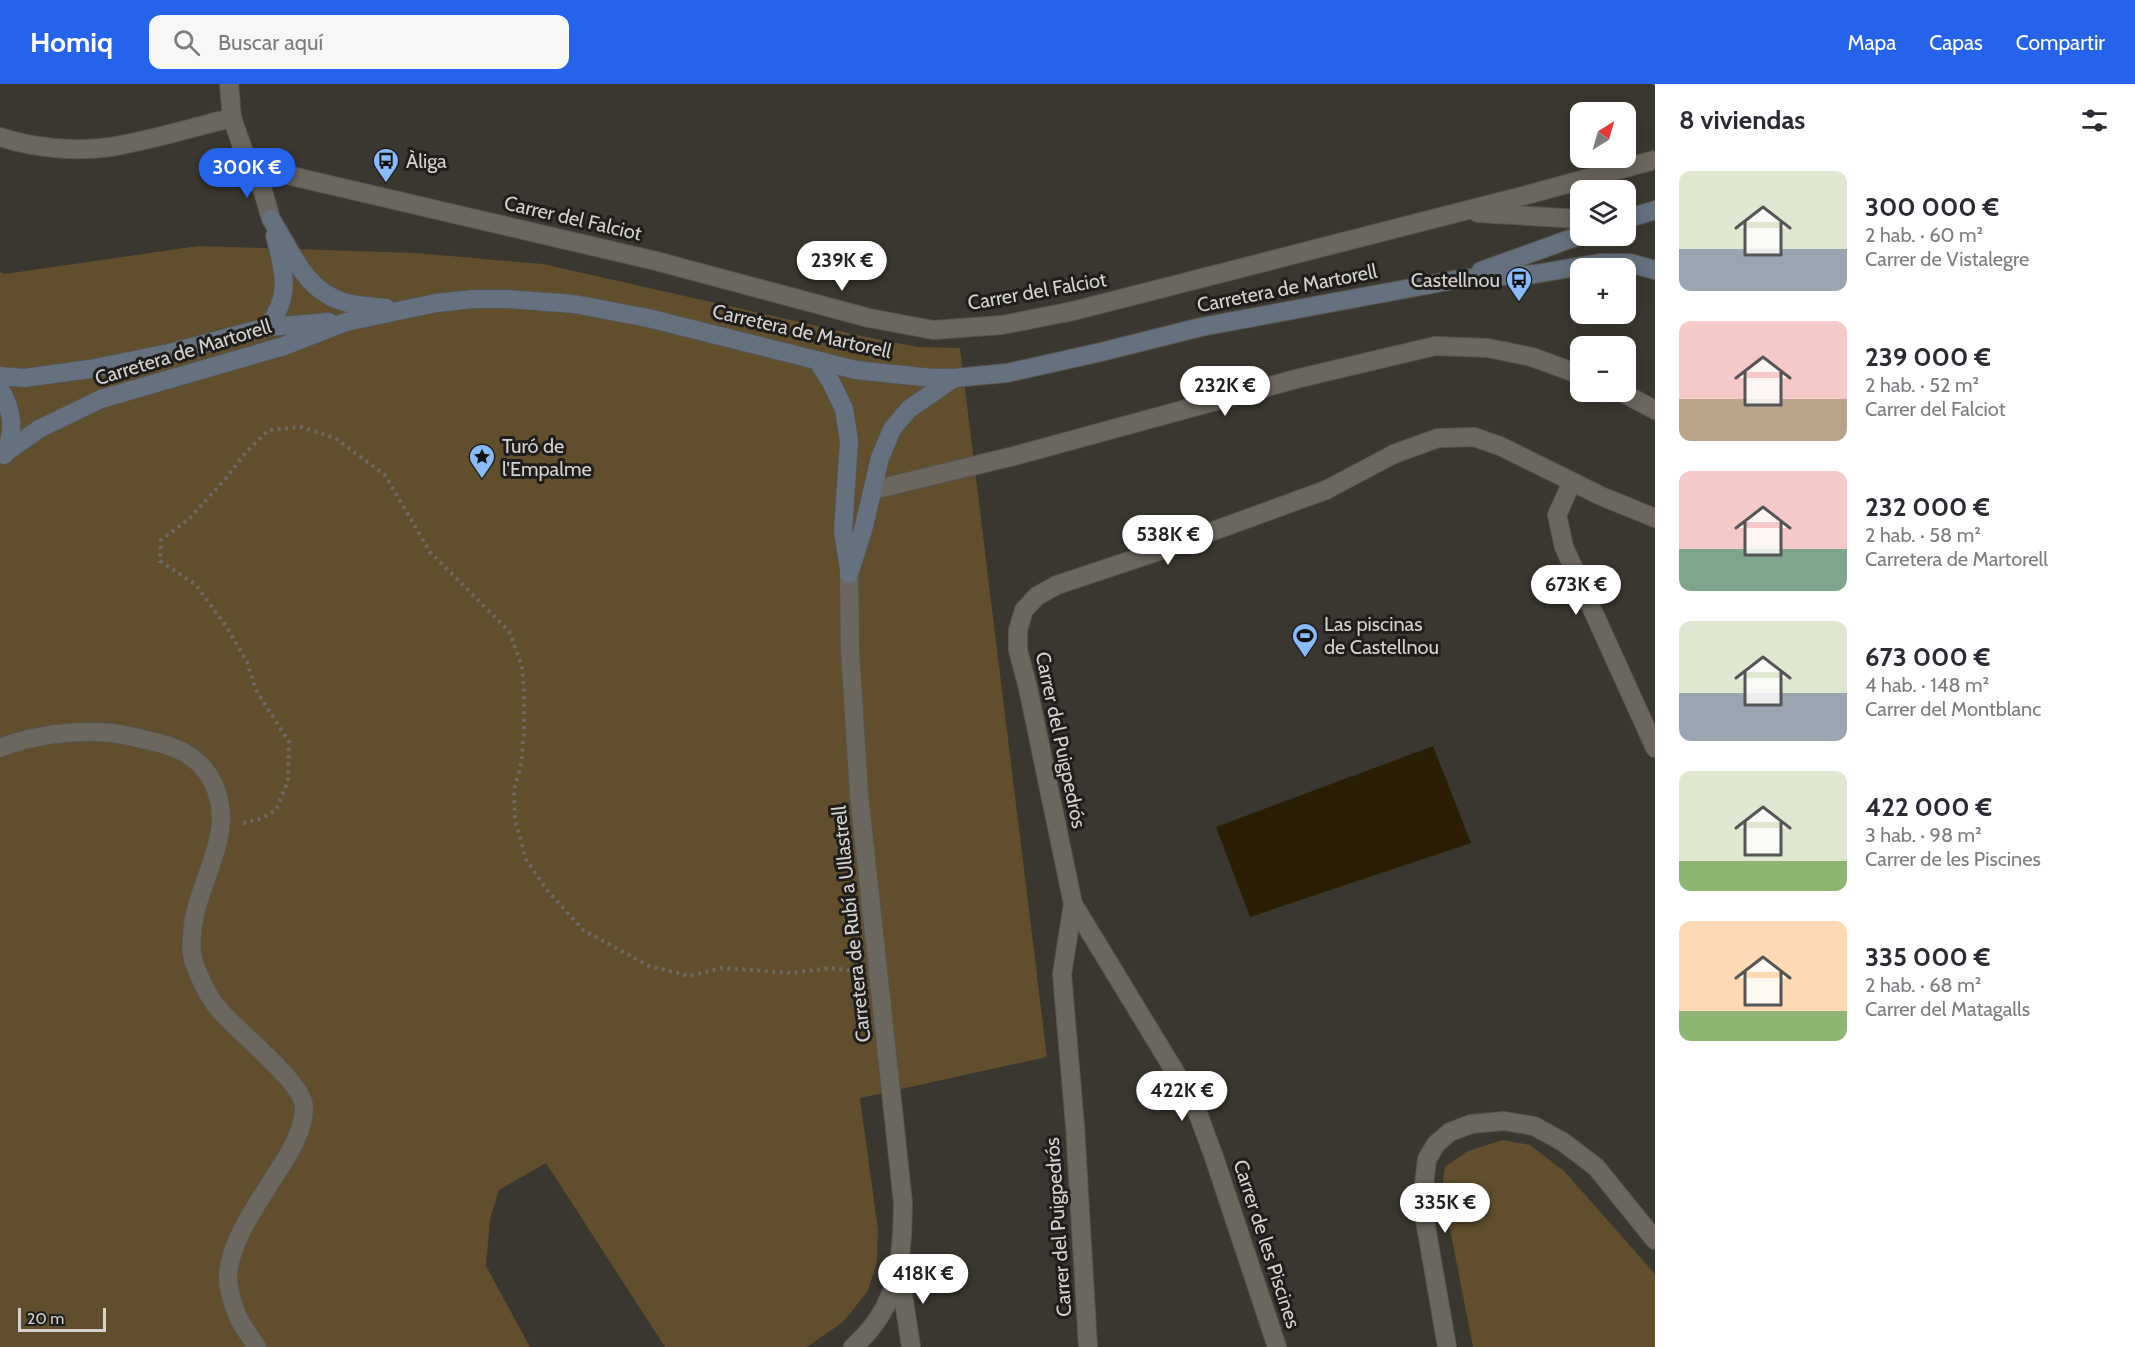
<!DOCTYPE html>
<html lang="es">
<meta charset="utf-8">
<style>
:root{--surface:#fff;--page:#f7f7f7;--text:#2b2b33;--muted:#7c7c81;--accent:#2563eb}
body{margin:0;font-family:Cabin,sans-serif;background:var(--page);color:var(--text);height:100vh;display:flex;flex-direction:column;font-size:22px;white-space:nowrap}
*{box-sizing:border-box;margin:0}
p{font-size:20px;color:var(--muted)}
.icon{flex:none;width:33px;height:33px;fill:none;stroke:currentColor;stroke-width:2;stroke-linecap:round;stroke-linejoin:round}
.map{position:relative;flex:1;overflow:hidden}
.side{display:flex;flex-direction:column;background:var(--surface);width:480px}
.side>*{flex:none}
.needle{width:39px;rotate:37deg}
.buttons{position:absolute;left:1570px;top:18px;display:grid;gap:12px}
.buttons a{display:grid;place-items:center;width:66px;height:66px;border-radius:12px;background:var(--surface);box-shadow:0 3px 15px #0003;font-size:30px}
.scale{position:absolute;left:18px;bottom:15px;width:88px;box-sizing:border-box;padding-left:6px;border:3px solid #d4d2ce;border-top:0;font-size:16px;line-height:21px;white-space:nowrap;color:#d4d2ce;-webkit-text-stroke:4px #201e1c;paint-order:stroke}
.price{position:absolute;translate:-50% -51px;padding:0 14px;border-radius:21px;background:#fff;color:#222;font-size:20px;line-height:39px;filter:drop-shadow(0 2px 3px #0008)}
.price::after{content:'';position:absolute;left:50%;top:36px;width:18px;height:14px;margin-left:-9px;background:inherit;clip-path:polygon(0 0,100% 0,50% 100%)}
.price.active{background:var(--accent);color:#fff}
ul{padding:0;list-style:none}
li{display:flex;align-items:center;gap:18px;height:150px;padding:0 24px}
li span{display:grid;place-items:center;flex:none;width:168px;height:120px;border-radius:12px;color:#555}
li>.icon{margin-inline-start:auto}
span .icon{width:72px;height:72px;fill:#fffc;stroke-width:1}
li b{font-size:26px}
h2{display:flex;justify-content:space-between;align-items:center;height:72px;padding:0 24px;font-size:26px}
header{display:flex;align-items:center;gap:36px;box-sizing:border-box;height:84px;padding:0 30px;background:var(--accent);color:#fff}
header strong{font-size:28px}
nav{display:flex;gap:33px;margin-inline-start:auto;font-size:21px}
.search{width:420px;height:54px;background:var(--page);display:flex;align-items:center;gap:15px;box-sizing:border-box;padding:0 21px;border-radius:12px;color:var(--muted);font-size:22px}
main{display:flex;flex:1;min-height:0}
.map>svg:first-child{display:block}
.green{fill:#604e2c}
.water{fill:#2a1e05}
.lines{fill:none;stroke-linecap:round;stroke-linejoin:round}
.street-casing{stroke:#57544f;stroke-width:20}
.secondary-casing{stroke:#57544f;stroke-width:20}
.path{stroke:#6d6a64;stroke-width:4;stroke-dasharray:3 4.5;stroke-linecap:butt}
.street{stroke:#6b675f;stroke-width:18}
.secondary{stroke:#65717e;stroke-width:18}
.labels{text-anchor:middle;stroke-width:6;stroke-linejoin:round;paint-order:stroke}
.poi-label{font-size:20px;fill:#d4d2ce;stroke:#201e1c;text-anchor:start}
.street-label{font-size:20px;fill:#d4d2ce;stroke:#201e1c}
</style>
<header>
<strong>Homiq</strong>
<div class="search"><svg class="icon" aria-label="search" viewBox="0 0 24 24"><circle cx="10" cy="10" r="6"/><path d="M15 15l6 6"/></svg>Buscar aquí</div>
<nav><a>Mapa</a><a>Capas</a><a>Compartir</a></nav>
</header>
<main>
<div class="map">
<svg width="1655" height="1263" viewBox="0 0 1655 1263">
<rect width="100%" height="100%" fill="#3a3730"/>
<!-- green -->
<g class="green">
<path d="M198,162L416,169L543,180L866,253L918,263L960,264L1047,973L860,1014L878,1146L877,1177L868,1207L843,1238L807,1263H665L546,1079L499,1106L490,1135L486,1182L530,1263H0V188L5,190Z"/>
<path d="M1503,1056L1530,1061L1564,1087L1655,1190V1263H1473L1442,1104L1445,1083L1468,1067Z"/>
</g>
<!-- water -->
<path class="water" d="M1433,662L1471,759L1250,833L1216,743Z"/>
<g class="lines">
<defs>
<g id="street">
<path d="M229,0L232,34L249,82L263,107L271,135"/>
<path d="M0,53C34,64 74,68 110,63C149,57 193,43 232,34"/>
<path d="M249,82L656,177L869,234L933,246L1002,241L1073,227L1515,114L1655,76"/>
<path d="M1478,129L1581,135"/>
<path d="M1621,308L1655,326"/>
<path d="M1572,398L1557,431L1564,463L1655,664"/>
<path d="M873,406L1014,372L1296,295L1435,262L1488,264L1532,273L1581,291"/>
<path d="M849,490L850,566L859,710L903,1119C902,1177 899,1223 853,1263"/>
<path d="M0,664C34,650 76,646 112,649C124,650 136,654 147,656C174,662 197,670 211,695C241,749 194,798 192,852C191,861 191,870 194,879C199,892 206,908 214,919C231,944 306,998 304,1025C303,1045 293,1063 283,1079C265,1109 234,1149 229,1184C226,1199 231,1214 236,1228C240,1240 250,1252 257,1263"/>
<path d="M1073,820L1194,1019L1214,1073L1277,1263"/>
<path d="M900,1191L911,1263"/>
<path d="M1088,1263L1075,1042L1062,890L1073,820L1028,604L1018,566V546L1024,526L1037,512L1057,501L1150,470L1326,406L1394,370L1438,354L1474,353L1500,362L1601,412L1655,434"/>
<path d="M1447,1263L1422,1119L1427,1075L1436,1060L1450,1048L1471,1040L1504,1037L1534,1042L1563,1058L1596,1083L1655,1156"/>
</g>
<g id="secondary">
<path d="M271,135C292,168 304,206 344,218C357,222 372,222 386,224"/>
<path d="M1626,135L1655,126"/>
<path d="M1481,187L1581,151"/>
<path d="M267,243C292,213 284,186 275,152"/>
<path d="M817,276L831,298L844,325L849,357L843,447L849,485"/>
<path d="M0,292L24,294L90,285L169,269L267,243L329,238"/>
<path d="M0,305C13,326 15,349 4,371"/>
<path d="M5,369L39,345L101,315L284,262L346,238L436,219L474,215H507L574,220L648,234L856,286L932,294H954L1007,289L1101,268L1201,243L1459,195L1535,190L1600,179H1630L1655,186"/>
<path d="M849,490L863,446L880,374L892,345L909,325L954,294"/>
</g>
</defs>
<!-- street casing -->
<use href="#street" class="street-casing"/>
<!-- secondary casing -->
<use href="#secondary" class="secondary-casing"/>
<!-- path -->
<g class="path">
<path d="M1655,0V1"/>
<path d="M243,739L260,735L276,726L288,697L289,658L256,606L247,578L228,545L196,501L160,477L161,456L189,435L227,393L245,369L269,346L302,343L335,354L385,391L430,468L509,547L522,582L524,608V648L521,681L514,706L515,736L526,775L547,806L583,846L649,882L690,892L721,884L791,889L830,884L855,887"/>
</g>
<!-- street -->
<use href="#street" class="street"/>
<!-- secondary -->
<use href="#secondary" class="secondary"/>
</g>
<!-- icons -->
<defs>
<symbol id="bus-pin" viewBox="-11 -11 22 30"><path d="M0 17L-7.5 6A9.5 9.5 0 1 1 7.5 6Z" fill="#89bafc" stroke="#201e1c"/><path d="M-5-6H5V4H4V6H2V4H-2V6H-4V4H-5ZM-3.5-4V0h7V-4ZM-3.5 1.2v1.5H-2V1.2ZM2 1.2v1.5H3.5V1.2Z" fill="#111"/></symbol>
<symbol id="sight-pin" viewBox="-11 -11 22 30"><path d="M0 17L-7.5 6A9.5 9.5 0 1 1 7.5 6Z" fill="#89bafc" stroke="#201e1c"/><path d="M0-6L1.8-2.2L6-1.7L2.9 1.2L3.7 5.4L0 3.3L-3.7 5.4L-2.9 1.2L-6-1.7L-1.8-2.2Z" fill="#111"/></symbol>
<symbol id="stadium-pin" viewBox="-11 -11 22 30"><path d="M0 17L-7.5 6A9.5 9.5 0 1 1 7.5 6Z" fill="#89bafc" stroke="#201e1c"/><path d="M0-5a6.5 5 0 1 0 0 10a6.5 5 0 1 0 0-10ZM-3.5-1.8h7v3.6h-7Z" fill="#111"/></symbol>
</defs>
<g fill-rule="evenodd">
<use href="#bus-pin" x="371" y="62" width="30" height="40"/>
<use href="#bus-pin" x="1504" y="181" width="30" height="40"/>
<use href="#sight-pin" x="467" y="358" width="30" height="40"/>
<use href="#stadium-pin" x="1290" y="537" width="30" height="40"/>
</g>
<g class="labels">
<!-- poi labels -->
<g class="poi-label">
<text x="406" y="84">Àliga</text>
<text x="1500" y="203" text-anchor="end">Castellnou</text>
<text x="502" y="369">Turó de<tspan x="502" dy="23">l'Empalme</tspan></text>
<text x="1324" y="547">Las piscinas<tspan x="1324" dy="23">de Castellnou</tspan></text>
</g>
<!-- street labels -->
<g class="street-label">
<text transform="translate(573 134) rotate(13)" y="7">Carrer del Falciot</text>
<text transform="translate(1287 204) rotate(-11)" y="7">Carretera de Martorell</text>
<text transform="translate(1037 207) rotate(-10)" y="7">Carrer del Falciot</text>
<text transform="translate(802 247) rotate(13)" y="7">Carretera de Martorell</text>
<text transform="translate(183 268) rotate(-17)" y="7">Carretera de Martorell</text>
<text transform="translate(1061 656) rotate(78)" y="7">Carrer del Puigpedrós</text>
<text transform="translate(851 840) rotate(-96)" y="7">Carretera de Rubí a Ullastrell</text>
<text transform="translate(1058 1143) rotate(-94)" y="7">Carrer del Puigpedrós</text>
<text transform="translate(1267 1160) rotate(72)" y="7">Carrer de les Piscines</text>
</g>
</g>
</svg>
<div class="buttons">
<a><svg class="needle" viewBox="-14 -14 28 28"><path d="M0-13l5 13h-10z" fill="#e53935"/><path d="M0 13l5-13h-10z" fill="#7c7c81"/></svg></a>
<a><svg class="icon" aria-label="layers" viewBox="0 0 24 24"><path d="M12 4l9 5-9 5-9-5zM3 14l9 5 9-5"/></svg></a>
<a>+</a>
<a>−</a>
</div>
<div class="scale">20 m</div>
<b class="price active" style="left:247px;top:115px">300K €</b>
<b class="price" style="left:842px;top:208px">239K €</b>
<b class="price" style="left:1225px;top:333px">232K €</b>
<b class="price" style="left:1168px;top:482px">538K €</b>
<b class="price" style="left:1576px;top:532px">673K €</b>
<b class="price" style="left:1182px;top:1038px">422K €</b>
<b class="price" style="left:1445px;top:1150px">335K €</b>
<b class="price" style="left:923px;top:1221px">418K €</b>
</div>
<section class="side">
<h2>8 viviendas<svg class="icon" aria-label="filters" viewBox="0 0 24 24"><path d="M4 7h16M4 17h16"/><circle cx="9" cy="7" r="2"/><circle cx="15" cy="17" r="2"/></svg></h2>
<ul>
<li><span style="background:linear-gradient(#dfe7d0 65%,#9aa5b1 0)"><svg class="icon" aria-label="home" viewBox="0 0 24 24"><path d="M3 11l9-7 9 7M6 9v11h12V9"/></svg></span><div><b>300 000 €</b><p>2 hab. · 60 m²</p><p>Carrer de Vistalegre</p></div></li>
<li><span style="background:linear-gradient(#f6c9c9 65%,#b9a48a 0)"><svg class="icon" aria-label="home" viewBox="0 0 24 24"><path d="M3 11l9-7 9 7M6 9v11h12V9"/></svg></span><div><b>239 000 €</b><p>2 hab. · 52 m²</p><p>Carrer del Falciot</p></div></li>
<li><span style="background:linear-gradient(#f6c9c9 65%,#7fa58c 0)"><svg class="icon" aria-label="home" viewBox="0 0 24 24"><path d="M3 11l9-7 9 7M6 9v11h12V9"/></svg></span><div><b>232 000 €</b><p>2 hab. · 58 m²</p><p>Carretera de Martorell</p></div></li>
<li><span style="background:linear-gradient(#dfe7d0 60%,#9aa5b1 0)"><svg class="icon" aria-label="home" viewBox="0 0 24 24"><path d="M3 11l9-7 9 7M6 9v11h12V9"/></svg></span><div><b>673 000 €</b><p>4 hab. · 148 m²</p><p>Carrer del Montblanc</p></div></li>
<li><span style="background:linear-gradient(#dfe7d0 75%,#8fb573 0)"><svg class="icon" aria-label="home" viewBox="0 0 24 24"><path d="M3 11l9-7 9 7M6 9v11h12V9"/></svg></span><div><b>422 000 €</b><p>3 hab. · 98 m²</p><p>Carrer de les Piscines</p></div></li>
<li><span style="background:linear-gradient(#ffd9b3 75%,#8fb573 0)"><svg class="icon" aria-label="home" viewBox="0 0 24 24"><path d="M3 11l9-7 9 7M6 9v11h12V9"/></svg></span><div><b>335 000 €</b><p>2 hab. · 68 m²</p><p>Carrer del Matagalls</p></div></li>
</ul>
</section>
</main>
